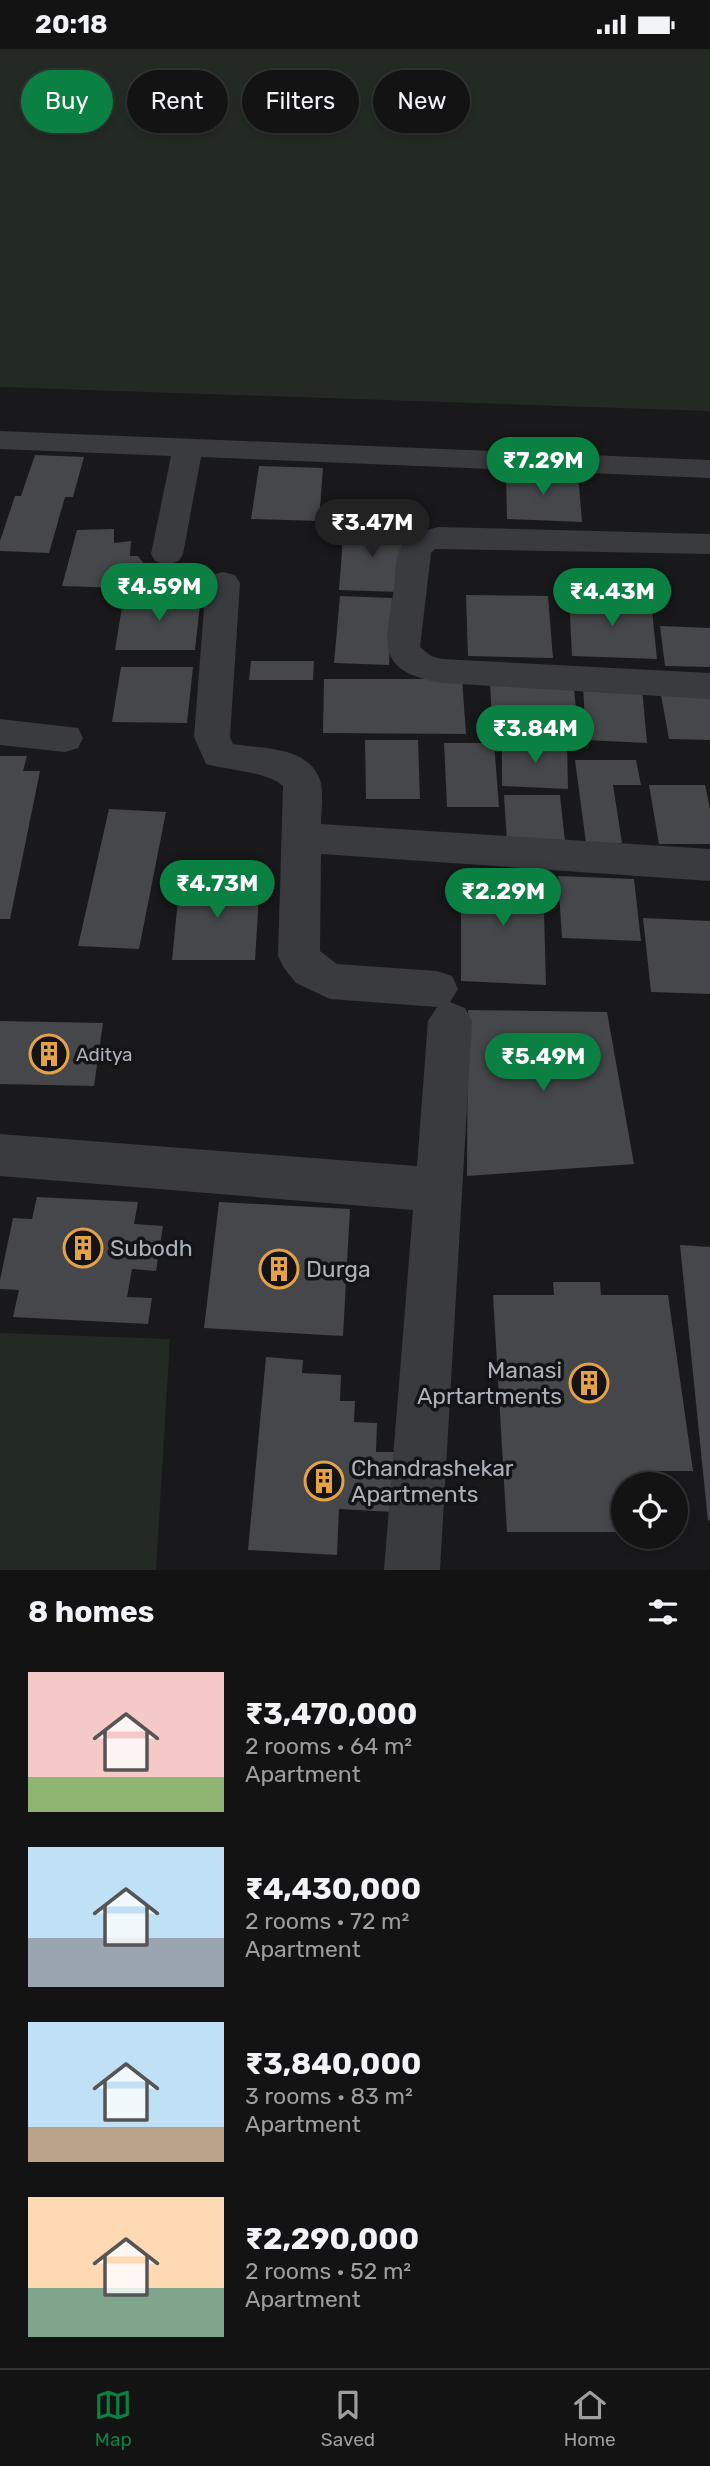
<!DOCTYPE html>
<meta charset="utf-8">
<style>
:root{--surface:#131314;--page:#202022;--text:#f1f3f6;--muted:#9d9ea0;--line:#323234;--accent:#0b8043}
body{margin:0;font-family:Rubik,sans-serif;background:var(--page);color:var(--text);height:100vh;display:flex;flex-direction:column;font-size:26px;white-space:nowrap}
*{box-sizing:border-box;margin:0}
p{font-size:23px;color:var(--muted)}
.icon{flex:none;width:38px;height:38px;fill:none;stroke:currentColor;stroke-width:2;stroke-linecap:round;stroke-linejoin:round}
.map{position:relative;height:1521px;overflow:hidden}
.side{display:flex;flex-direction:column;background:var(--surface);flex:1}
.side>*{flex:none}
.guide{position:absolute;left:21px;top:21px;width:668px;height:63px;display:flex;gap:14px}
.controls{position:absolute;left:611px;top:1423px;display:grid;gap:14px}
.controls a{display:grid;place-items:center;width:77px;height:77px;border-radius:50%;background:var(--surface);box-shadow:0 4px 10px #0003,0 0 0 2px var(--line);font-size:35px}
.price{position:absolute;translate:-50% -60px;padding:0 16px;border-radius:24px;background:var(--accent);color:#fff;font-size:23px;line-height:46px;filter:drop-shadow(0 2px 4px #0008)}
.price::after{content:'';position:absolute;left:50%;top:42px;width:21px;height:16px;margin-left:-10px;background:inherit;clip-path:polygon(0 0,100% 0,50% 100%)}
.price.active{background:#222;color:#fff}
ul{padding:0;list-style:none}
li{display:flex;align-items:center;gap:21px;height:175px;padding:0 28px}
li span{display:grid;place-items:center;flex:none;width:196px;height:140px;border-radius:0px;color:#555}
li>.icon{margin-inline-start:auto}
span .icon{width:84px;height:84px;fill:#fffc;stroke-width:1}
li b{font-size:30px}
h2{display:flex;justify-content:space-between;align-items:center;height:84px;padding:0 28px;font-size:30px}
.pill{padding:0 24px;border-radius:32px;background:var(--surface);box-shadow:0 4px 10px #0003,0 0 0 2px var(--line);font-size:24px;line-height:63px}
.pill.active{background:var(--accent);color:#fff}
.status{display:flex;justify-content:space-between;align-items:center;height:49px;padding:0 35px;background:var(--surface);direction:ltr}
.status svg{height:19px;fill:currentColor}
.tab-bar{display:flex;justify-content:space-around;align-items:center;height:98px;border-top:2px solid var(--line);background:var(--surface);font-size:19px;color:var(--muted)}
.tab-bar a{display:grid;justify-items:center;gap:4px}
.tab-bar .active{color:var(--accent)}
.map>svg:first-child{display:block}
.green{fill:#232a23}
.building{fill:#46474a}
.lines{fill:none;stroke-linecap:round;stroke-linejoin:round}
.minor{fill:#3a3b3f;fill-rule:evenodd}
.labels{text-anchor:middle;stroke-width:7;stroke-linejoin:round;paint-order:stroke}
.poi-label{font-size:19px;fill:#acb1b9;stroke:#141416;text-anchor:start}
.near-poi-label{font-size:23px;fill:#acb1b9;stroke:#141416;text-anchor:start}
</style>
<div class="status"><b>20:18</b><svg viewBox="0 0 49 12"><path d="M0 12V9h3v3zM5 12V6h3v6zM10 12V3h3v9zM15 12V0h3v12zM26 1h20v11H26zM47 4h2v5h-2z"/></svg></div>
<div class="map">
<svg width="710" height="1521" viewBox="0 0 710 1521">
<rect width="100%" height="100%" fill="#19191b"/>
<!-- green -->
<g class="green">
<path d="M0,0H710V362L0,338Z"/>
<path d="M0,1284L170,1290L156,1521H0Z"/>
</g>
<!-- building -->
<g class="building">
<path d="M35,406L84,408L73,448H65L49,504L0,502V492L15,447H21Z"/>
<path d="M259,417L323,419L319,472L251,470Z"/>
<path d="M506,423L578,425L582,473L507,470Z"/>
<path d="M344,476L403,478L401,543L339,541Z"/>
<path d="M114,480V494L131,492L130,507H138L149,522V540L62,537L77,481Z"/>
<path d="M124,546H201L195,601H115Z"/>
<path d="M466,546L548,547L553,609L468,607Z"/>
<path d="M340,547L392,549L389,616L334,614Z"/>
<path d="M569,548L651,551L657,610L572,607Z"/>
<path d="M660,577L710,579V618L665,617Z"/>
<path d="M251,612H314L313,631H249Z"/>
<path d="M121,618H193L187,674L112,673Z"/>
<path d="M324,630H462L466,685L323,684Z"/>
<path d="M490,631L573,632L578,678L492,676Z"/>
<path d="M583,636L642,639L647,694L586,691Z"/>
<path d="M661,646L710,647V691L669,690Z"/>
<path d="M365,691H418L420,750H366Z"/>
<path d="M502,692L567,696L568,740L502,737Z"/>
<path d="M444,694H494L499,758H447Z"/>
<path d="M0,707H27L23,722H40L10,870H0Z"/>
<path d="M575,711H636L641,736H613L622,794H586Z"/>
<path d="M649,736H705L710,760V795H659Z"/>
<path d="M504,746H560L565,793H507Z"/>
<path d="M109,760L166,763L139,900L78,897Z"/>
<path d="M461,822L543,826L546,936L461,932Z"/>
<path d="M558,827L634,830L641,892L562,889Z"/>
<path d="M180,830H260L255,911H172Z"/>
<path d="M643,869L710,872V945L651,943Z"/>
<path d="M468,961L607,963L634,1115L467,1127Z"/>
<path d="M0,972L103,974L94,1037L0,1035Z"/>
<path d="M37,1148L138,1153L134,1175L163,1177L156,1222L132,1220L127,1248L152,1249L148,1275L13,1268L19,1241L0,1240V1231L13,1169L32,1170Z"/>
<path d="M219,1153L350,1160L343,1287L204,1279Z"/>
<path d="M680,1196L710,1198V1471L708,1472Z"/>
<path d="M553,1233H600L601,1246H668L693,1422H641L642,1435H623V1483H507L493,1246H554Z"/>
<path d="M266,1308L303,1311L302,1324L341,1326L340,1352H355L354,1373L377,1374L376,1403H395L393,1463L339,1460L337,1506L248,1501Z"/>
</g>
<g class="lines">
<!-- minor -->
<g class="minor">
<path d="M0,382L710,411V429L201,408L183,505L179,512L167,516L155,512L151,505L171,407L0,400Z"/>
<path d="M439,478L710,485V505L435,500L431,504L420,598L431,607L442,610L710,624V650L442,634C373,622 386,595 394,539C396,525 394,504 405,493C414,483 427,481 439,478Z"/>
<path d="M223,523L235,526L240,534L230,688L233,695C262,700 308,697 320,731C324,743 321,762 321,775L710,800V832L321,805L320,902L337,915L437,922L452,927L458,940L450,953L465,959L472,972L440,1521H384L413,1161L0,1127V1085L417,1117L428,972L437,958L330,950L296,934L284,919L278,907L283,737C269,723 227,721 206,715L194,688L206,534L211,526Z"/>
<path d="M0,670L78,679L83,689L78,699L65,703L0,696Z"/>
</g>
</g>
<!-- icons -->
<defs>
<symbol id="building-ring" viewBox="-11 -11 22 22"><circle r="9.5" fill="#141416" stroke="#e4a247" stroke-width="1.5"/><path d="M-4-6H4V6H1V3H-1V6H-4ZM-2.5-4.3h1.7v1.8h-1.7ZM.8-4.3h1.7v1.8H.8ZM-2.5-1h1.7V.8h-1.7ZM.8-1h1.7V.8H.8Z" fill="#e4a247"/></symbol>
</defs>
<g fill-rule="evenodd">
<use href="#building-ring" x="27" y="983" width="44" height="44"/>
<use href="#building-ring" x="61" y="1177" width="44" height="44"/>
<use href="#building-ring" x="257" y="1198" width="44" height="44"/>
<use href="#building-ring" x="567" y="1312" width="44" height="44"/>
<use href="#building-ring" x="302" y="1410" width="44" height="44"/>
</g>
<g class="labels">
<!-- poi labels -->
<g class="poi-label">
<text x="76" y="1012">Aditya</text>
</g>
<!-- near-poi labels -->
<g class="near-poi-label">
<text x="110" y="1207">Subodh</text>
<text x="306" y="1228">Durga</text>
<text x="562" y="1329" text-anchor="end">Manasi<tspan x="562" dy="26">Aprtartments</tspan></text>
<text x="351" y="1427">Chandrashekar<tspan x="351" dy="26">Apartments</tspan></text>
</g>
</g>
</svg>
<div class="controls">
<a><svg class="icon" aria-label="locate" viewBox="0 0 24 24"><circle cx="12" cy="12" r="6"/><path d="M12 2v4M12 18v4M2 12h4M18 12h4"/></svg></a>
</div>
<b class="price" style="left:543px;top:448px">₹7.29M</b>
<b class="price active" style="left:372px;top:510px">₹3.47M</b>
<b class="price" style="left:159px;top:574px">₹4.59M</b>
<b class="price" style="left:612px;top:579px">₹4.43M</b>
<b class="price" style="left:535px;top:716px">₹3.84M</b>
<b class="price" style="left:217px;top:871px">₹4.73M</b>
<b class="price" style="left:503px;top:879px">₹2.29M</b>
<b class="price" style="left:543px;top:1044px">₹5.49M</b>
<div class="guide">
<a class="pill active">Buy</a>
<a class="pill">Rent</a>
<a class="pill">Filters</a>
<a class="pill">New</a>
</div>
</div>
<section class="side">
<h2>8 homes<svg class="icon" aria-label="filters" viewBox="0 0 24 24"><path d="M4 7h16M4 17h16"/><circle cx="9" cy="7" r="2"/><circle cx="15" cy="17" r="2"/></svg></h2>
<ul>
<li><span style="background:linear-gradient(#f6c9c9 75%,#8fb573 0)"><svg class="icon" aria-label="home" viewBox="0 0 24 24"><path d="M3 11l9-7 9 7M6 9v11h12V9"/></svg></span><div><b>₹3,470,000</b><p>2 rooms · 64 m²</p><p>Apartment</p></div></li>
<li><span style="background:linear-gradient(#bfe0f5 65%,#9aa5b1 0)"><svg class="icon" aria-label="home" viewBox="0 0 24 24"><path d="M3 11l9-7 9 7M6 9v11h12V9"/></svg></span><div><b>₹4,430,000</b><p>2 rooms · 72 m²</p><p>Apartment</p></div></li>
<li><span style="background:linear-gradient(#bfe0f5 75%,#b9a48a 0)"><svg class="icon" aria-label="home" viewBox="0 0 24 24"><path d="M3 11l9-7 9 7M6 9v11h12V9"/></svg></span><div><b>₹3,840,000</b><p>3 rooms · 83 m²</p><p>Apartment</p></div></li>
<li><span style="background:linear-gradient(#ffd9b3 65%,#7fa58c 0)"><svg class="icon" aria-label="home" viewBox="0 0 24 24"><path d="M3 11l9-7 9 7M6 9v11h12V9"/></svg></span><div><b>₹2,290,000</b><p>2 rooms · 52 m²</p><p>Apartment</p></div></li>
</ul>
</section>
<nav class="tab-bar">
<a class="active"><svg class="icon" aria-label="map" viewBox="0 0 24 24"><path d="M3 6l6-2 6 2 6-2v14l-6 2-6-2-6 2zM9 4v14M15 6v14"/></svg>Map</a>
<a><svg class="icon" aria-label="saved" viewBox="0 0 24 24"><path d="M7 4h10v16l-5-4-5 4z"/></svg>Saved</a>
<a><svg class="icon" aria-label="home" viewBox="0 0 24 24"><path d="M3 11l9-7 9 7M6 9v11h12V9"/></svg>Home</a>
</nav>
